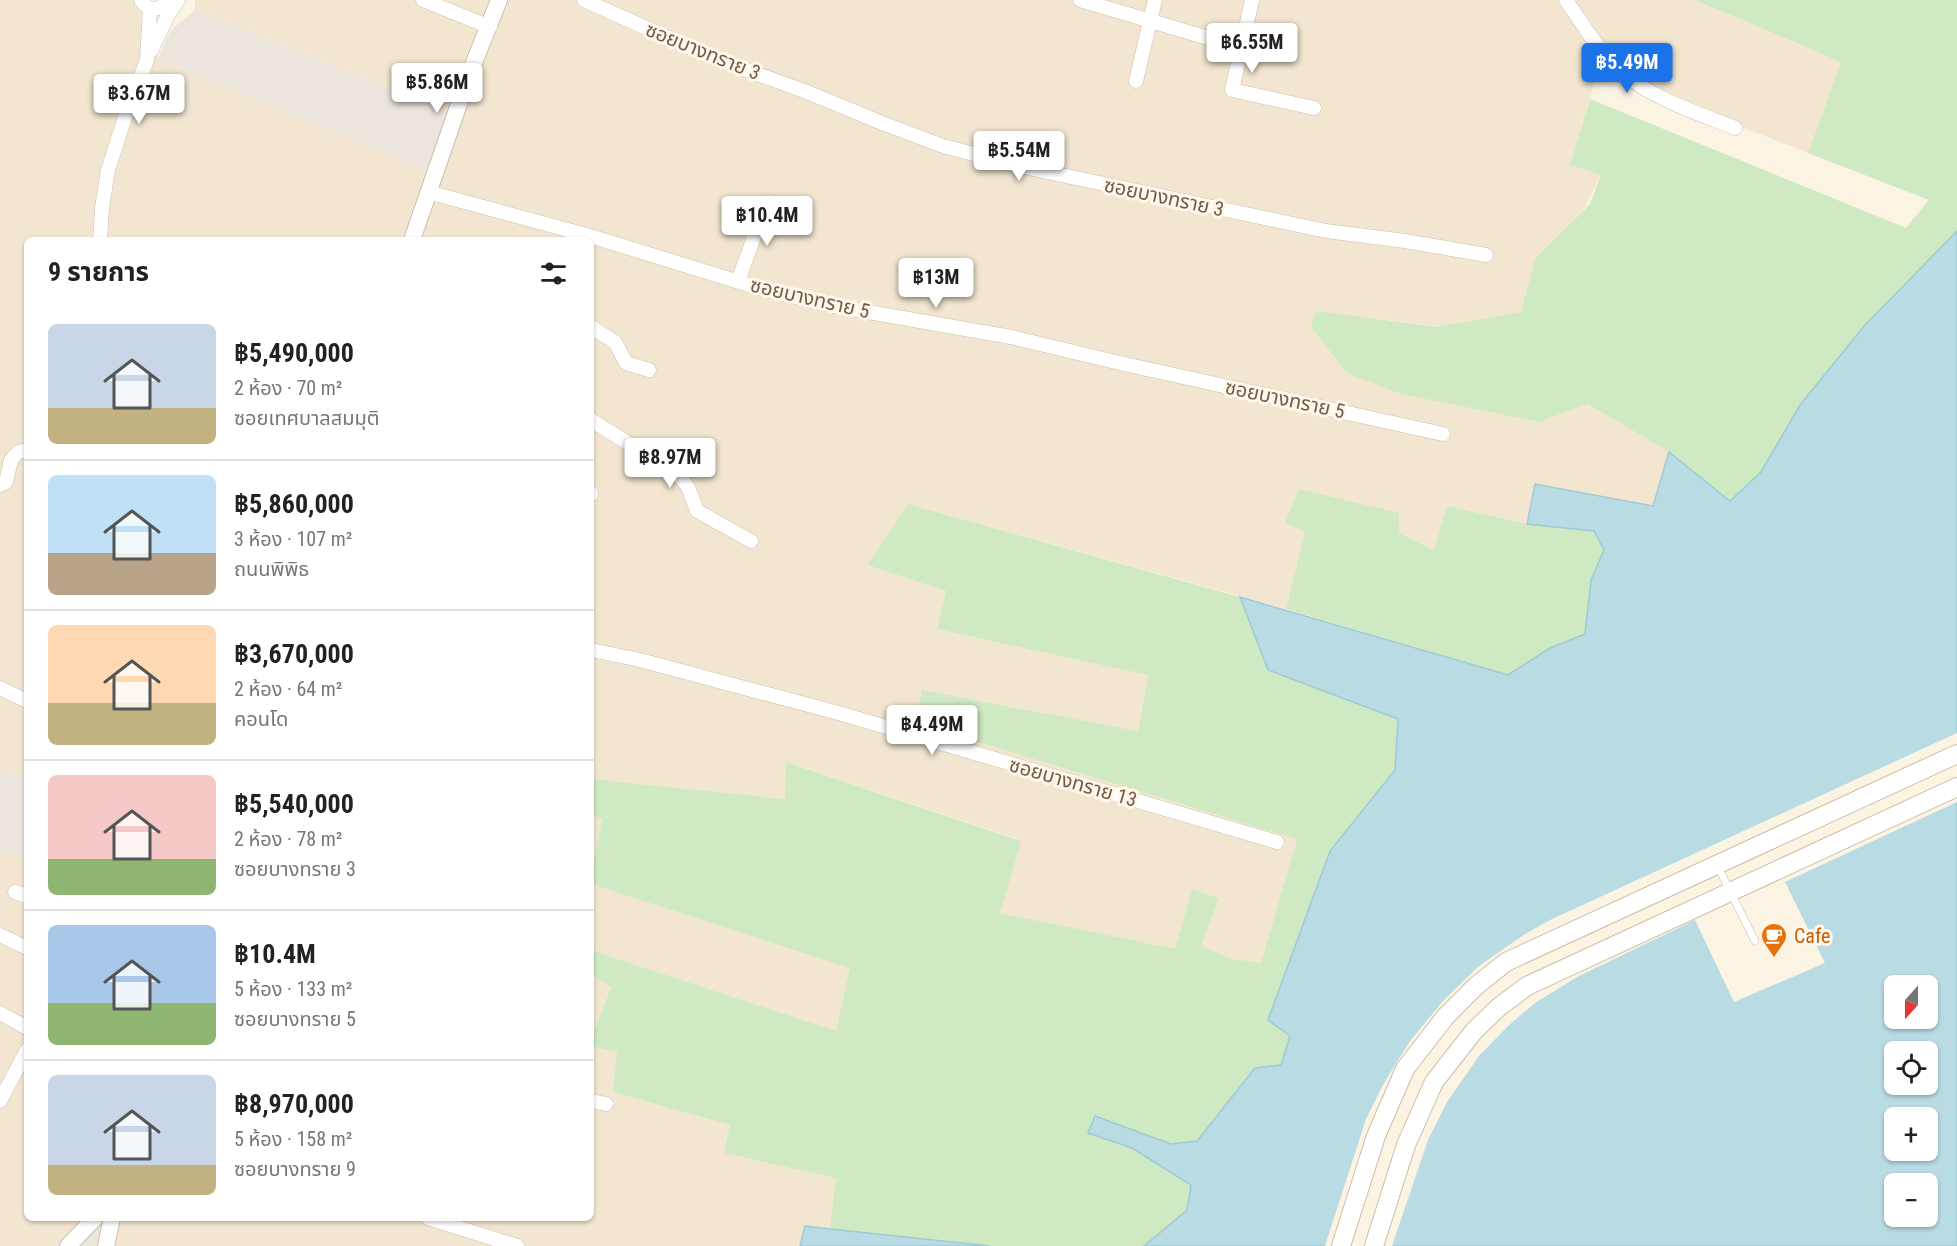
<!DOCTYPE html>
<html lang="th">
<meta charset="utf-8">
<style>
:root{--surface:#fff;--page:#f2f2f2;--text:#222;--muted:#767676;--line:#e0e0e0;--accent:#1a73e8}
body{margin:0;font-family:"Roboto Condensed","Noto Sans Thai",sans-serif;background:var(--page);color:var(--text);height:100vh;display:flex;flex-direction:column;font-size:22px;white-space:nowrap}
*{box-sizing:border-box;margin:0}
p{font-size:20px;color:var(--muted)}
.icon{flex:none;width:33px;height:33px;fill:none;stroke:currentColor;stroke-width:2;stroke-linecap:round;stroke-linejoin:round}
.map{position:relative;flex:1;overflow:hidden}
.sheet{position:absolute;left:24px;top:237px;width:570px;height:984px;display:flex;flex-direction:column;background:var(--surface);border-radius:9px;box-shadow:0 2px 4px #0004}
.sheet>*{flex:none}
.needle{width:39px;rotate:201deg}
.controls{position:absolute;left:1884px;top:975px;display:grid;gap:12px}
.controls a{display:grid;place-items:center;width:54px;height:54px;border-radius:9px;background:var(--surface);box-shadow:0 2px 4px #0004;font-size:30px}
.price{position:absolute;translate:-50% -51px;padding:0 14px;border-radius:6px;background:#fff;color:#222;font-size:20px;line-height:39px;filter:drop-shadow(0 2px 3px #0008)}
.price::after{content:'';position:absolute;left:50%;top:36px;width:18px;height:14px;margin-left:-9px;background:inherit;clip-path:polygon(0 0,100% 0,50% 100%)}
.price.current{background:var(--accent);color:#fff}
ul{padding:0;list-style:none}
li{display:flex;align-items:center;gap:18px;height:150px;padding:0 24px}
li+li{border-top:2px solid var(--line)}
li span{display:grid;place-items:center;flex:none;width:168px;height:120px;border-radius:9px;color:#555}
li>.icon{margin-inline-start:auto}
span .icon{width:72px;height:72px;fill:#fffc;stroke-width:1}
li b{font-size:26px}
h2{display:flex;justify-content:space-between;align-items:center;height:72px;padding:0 24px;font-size:26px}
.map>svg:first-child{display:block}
.residential{fill:#f3e6d1}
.industrial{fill:#ebe5de}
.green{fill:#cfe9c2}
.water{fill:#b8dbe4;stroke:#9ecad6;stroke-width:1.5;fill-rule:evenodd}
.pier{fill:#fcf4e3}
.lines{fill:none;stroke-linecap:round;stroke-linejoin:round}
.service-casing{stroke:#cfbead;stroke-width:8}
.minor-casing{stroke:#cfbead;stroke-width:15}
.tertiary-casing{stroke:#cfbead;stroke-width:18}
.secondary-casing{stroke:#cfbca8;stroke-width:20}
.service{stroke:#fff;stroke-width:7}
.minor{stroke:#fff;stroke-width:14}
.tertiary{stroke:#fff;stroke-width:16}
.secondary{stroke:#fff;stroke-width:18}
.labels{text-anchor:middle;stroke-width:6;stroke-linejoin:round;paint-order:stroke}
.street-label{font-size:20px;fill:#735b4a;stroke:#fff7e9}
.food-label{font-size:20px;fill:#c56008;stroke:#fff7e9;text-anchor:start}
</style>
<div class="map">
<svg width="1957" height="1246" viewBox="0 0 1957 1246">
<rect width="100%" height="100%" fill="#fcf4e3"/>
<!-- residential -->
<g class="residential">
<path d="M0,0H142L155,27L158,59L455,116L195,10V0H1695L1841,62L1808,153L1598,71L1570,165L1601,175L1584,209L1535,258L1521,312L1439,327L1374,318L1503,413L1539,422L1588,404L1669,452L1653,506L1535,484L1527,524L1447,506L1435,550L1399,533L1285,523L1305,532L1286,609L908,504L867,565L946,591L937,629L1148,674L1138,731L923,690L915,723L1297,839L1261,964L1233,959L1201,946L1219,898L1192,889L1175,949L999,913L1020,840L787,762L786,799L591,779V240H27V779L0,770Z"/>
<path d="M591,814L602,819L591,876Z"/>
<path d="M0,850L27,858V1218H95L68,1246H0Z"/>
<path d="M591,884L851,967L836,1031L591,950Z"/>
<path d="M591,974L611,986L591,1038Z"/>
<path d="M591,1046L617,1052L614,1092L730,1125L725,1153L837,1178L830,1229L805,1226L800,1246H105L112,1218H591Z"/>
</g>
<!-- industrial -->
<g class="industrial">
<path d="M195,10L455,116L435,173L158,59L170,31Z"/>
<path d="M0,770L27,779V858L0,850Z"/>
<path d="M95,1218H112L105,1246H68Z"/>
</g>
<!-- green -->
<g class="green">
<path d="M1695,0H1957V231L1800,405L1761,472L1730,502L1669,452L1588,404L1539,422L1401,394L1347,373L1311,327L1316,311L1438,327L1521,312L1535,258L1590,204L1601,175L1570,165L1590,99L1906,228L1929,200L1808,153L1841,62Z"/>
<path d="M1299,489L1399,513V533L1434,550L1447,506L1527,524L1594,531L1604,550L1591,580L1585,634L1550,648L1508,675L1286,609L1305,532L1285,523Z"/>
<path d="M908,504L1240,597L1268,670L1398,719L1395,770L1330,851L1268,1019L1290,1036L1281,1065L1255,1068L1197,1141L1171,1144L1095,1116L1089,1133L1132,1148L1191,1185L1187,1210L1144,1246H970L830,1229L836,1178L724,1153L730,1125L613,1092L617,1052L591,1046V1038L611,987L591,974V950L836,1031L850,968L591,884V876L602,819L591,814V779L785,799L786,762L1021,841L1000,913L1175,949L1192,889L1219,898L1201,946L1233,959L1261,963L1297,839L915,723L922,690L1138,731L1148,675L937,629L946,591L867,565Z"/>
</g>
<!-- water -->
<g class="water">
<path d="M1957,231V1246H1144L1187,1210L1191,1185L1132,1148L1088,1133L1095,1116L1171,1144L1197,1141L1255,1068L1281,1065L1290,1036L1268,1020L1330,851L1395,770L1398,719L1268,670L1240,597L1508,675L1550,648L1585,634L1591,580L1604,550L1594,531L1527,524L1535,484L1653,506L1669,452L1730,501L1761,472L1800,405L1865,325ZM1894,986H1928V1018H1894ZM1894,1052H1928V1084H1894ZM1894,1118H1928V1150H1894ZM1894,1184H1928V1216H1894Z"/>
<path d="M805,1226L830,1229L990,1246H800Z"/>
</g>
<!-- pier -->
<path class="pier" d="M1957,733V802L1785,882L1825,963L1734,1002L1695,920L1577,977L1535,1003L1509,1025L1479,1056L1447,1102L1428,1140L1392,1246H1325L1366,1119L1384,1083L1410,1041L1444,1000L1479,966L1525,934L1550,920Z"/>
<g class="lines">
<defs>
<path id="service" d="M1717,865L1755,941"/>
<g id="minor">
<path d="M141,0C148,12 160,12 167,0"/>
<path d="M423,0L490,27"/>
<path d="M584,0L711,57L807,92L882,123L943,146L1019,166L1326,231L1405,241L1486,255"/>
<path d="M1080,0L1242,48"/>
<path d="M1252,0L1232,90L1314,108"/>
<path d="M1566,0C1583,25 1600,53 1623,73C1653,99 1698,113 1735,128"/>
<path d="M151,51L168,15L178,0"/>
<path d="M1136,81L1155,0"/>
<path d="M428,192L590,236L762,289L834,306L1011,337L1124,364L1443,434"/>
<path d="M100,240L102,208L108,170L127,111L147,60L150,9"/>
<path d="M738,281L757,229L771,202"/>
<path d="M591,327L615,342L626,363L649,370"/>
<path d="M591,420L634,447L669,463L688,487L697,511L751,541"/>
<path d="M0,485L6,482L11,460L18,452L27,450"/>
<path d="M591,493V495"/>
<path d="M591,650L640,660L842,714L1277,842"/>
<path d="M0,688L27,701"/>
<path d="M15,892L27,896"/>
<path d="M0,935L27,948"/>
<path d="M0,1013L27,1028"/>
<path d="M0,1101L27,1050"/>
<path d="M591,1101L606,1104"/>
<path d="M428,1218L517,1246"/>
</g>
<g id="tertiary">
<path d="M412,240L469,75L499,0"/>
<path d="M68,1246L95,1218"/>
<path d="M106,1246L112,1218"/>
</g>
<g id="secondary">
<path d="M1341,1246L1376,1136L1405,1069L1446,1016L1476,986L1506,962L1957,754"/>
<path d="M1374,1246L1406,1145L1434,1082L1474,1031L1499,1007L1527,986L1957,787"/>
</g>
</defs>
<!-- service casing -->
<use href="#service" class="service-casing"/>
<!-- minor casing -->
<use href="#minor" class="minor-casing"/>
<!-- tertiary casing -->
<use href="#tertiary" class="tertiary-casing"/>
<!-- secondary casing -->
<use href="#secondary" class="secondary-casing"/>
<!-- service -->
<use href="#service" class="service"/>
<!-- minor -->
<use href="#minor" class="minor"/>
<!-- tertiary -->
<use href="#tertiary" class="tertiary"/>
<!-- secondary -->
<use href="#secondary" class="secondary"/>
</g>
<!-- icons -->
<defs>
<symbol id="cafe-pin" viewBox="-11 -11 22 30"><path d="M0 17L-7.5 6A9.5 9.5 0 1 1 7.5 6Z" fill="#e8710a" stroke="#fff7e9"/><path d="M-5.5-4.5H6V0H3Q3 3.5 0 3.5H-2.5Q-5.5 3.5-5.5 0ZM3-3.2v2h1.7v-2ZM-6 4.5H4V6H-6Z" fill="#fff"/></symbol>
</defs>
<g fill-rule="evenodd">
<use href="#cafe-pin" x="1759" y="921" width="30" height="40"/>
</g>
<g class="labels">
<!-- street labels -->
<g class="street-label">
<text transform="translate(703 51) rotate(22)" y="7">ซอยบางทราย 3</text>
<text transform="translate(1164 197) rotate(12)" y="7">ซอยบางทราย 3</text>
<text transform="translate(810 298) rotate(13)" y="7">ซอยบางทราย 5</text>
<text transform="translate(1285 399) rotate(12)" y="7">ซอยบางทราย 5</text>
<text transform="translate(1073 782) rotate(16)" y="7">ซอยบางทราย 13</text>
</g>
<!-- food labels -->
<g class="food-label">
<text x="1794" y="943">Cafe</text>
</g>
</g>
</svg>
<div class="controls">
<a><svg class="needle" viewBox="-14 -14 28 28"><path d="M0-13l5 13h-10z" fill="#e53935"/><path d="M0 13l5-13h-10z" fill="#767676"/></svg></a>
<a><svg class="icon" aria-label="locate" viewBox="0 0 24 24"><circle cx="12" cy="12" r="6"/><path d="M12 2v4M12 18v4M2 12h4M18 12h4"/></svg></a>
<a>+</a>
<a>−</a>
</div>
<b class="price" style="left:1252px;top:74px">฿6.55M</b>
<b class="price current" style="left:1627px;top:94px">฿5.49M</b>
<b class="price" style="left:437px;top:114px">฿5.86M</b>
<b class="price" style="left:139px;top:125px">฿3.67M</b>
<b class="price" style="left:1019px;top:182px">฿5.54M</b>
<b class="price" style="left:767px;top:247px">฿10.4M</b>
<b class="price" style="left:936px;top:309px">฿13M</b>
<b class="price" style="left:670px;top:489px">฿8.97M</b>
<b class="price" style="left:932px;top:756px">฿4.49M</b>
<section class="sheet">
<h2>9 รายการ<svg class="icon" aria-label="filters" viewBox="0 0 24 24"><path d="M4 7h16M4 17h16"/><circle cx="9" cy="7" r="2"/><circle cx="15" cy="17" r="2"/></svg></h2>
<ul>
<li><span style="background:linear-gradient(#c9d6e8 70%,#c2b280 0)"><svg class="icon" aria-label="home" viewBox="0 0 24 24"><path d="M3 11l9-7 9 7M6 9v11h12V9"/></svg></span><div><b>฿5,490,000</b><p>2 ห้อง · 70 m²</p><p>ซอยเทศบาลสมมุติ</p></div></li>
<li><span style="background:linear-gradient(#bfe0f5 65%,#b9a48a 0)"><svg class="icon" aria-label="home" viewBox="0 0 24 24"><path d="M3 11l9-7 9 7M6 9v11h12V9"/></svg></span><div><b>฿5,860,000</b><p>3 ห้อง · 107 m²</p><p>ถนนพิพิธ</p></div></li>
<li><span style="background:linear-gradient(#ffd9b3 65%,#c2b280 0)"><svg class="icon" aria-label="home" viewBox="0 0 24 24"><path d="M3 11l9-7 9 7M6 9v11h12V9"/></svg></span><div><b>฿3,670,000</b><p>2 ห้อง · 64 m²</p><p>คอนโด</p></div></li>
<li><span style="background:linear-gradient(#f6c9c9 70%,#8fb573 0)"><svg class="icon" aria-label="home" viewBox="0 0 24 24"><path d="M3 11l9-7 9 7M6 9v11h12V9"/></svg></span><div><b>฿5,540,000</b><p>2 ห้อง · 78 m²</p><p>ซอยบางทราย 3</p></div></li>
<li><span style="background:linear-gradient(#a9c7e8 65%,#8fb573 0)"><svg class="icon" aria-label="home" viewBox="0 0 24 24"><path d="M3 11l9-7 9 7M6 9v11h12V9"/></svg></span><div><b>฿10.4M</b><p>5 ห้อง · 133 m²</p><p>ซอยบางทราย 5</p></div></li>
<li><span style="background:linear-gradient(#c9d6e8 75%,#c2b280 0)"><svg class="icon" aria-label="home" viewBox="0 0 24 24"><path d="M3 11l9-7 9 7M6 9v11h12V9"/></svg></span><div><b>฿8,970,000</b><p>5 ห้อง · 158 m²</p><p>ซอยบางทราย 9</p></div></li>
</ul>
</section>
</div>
